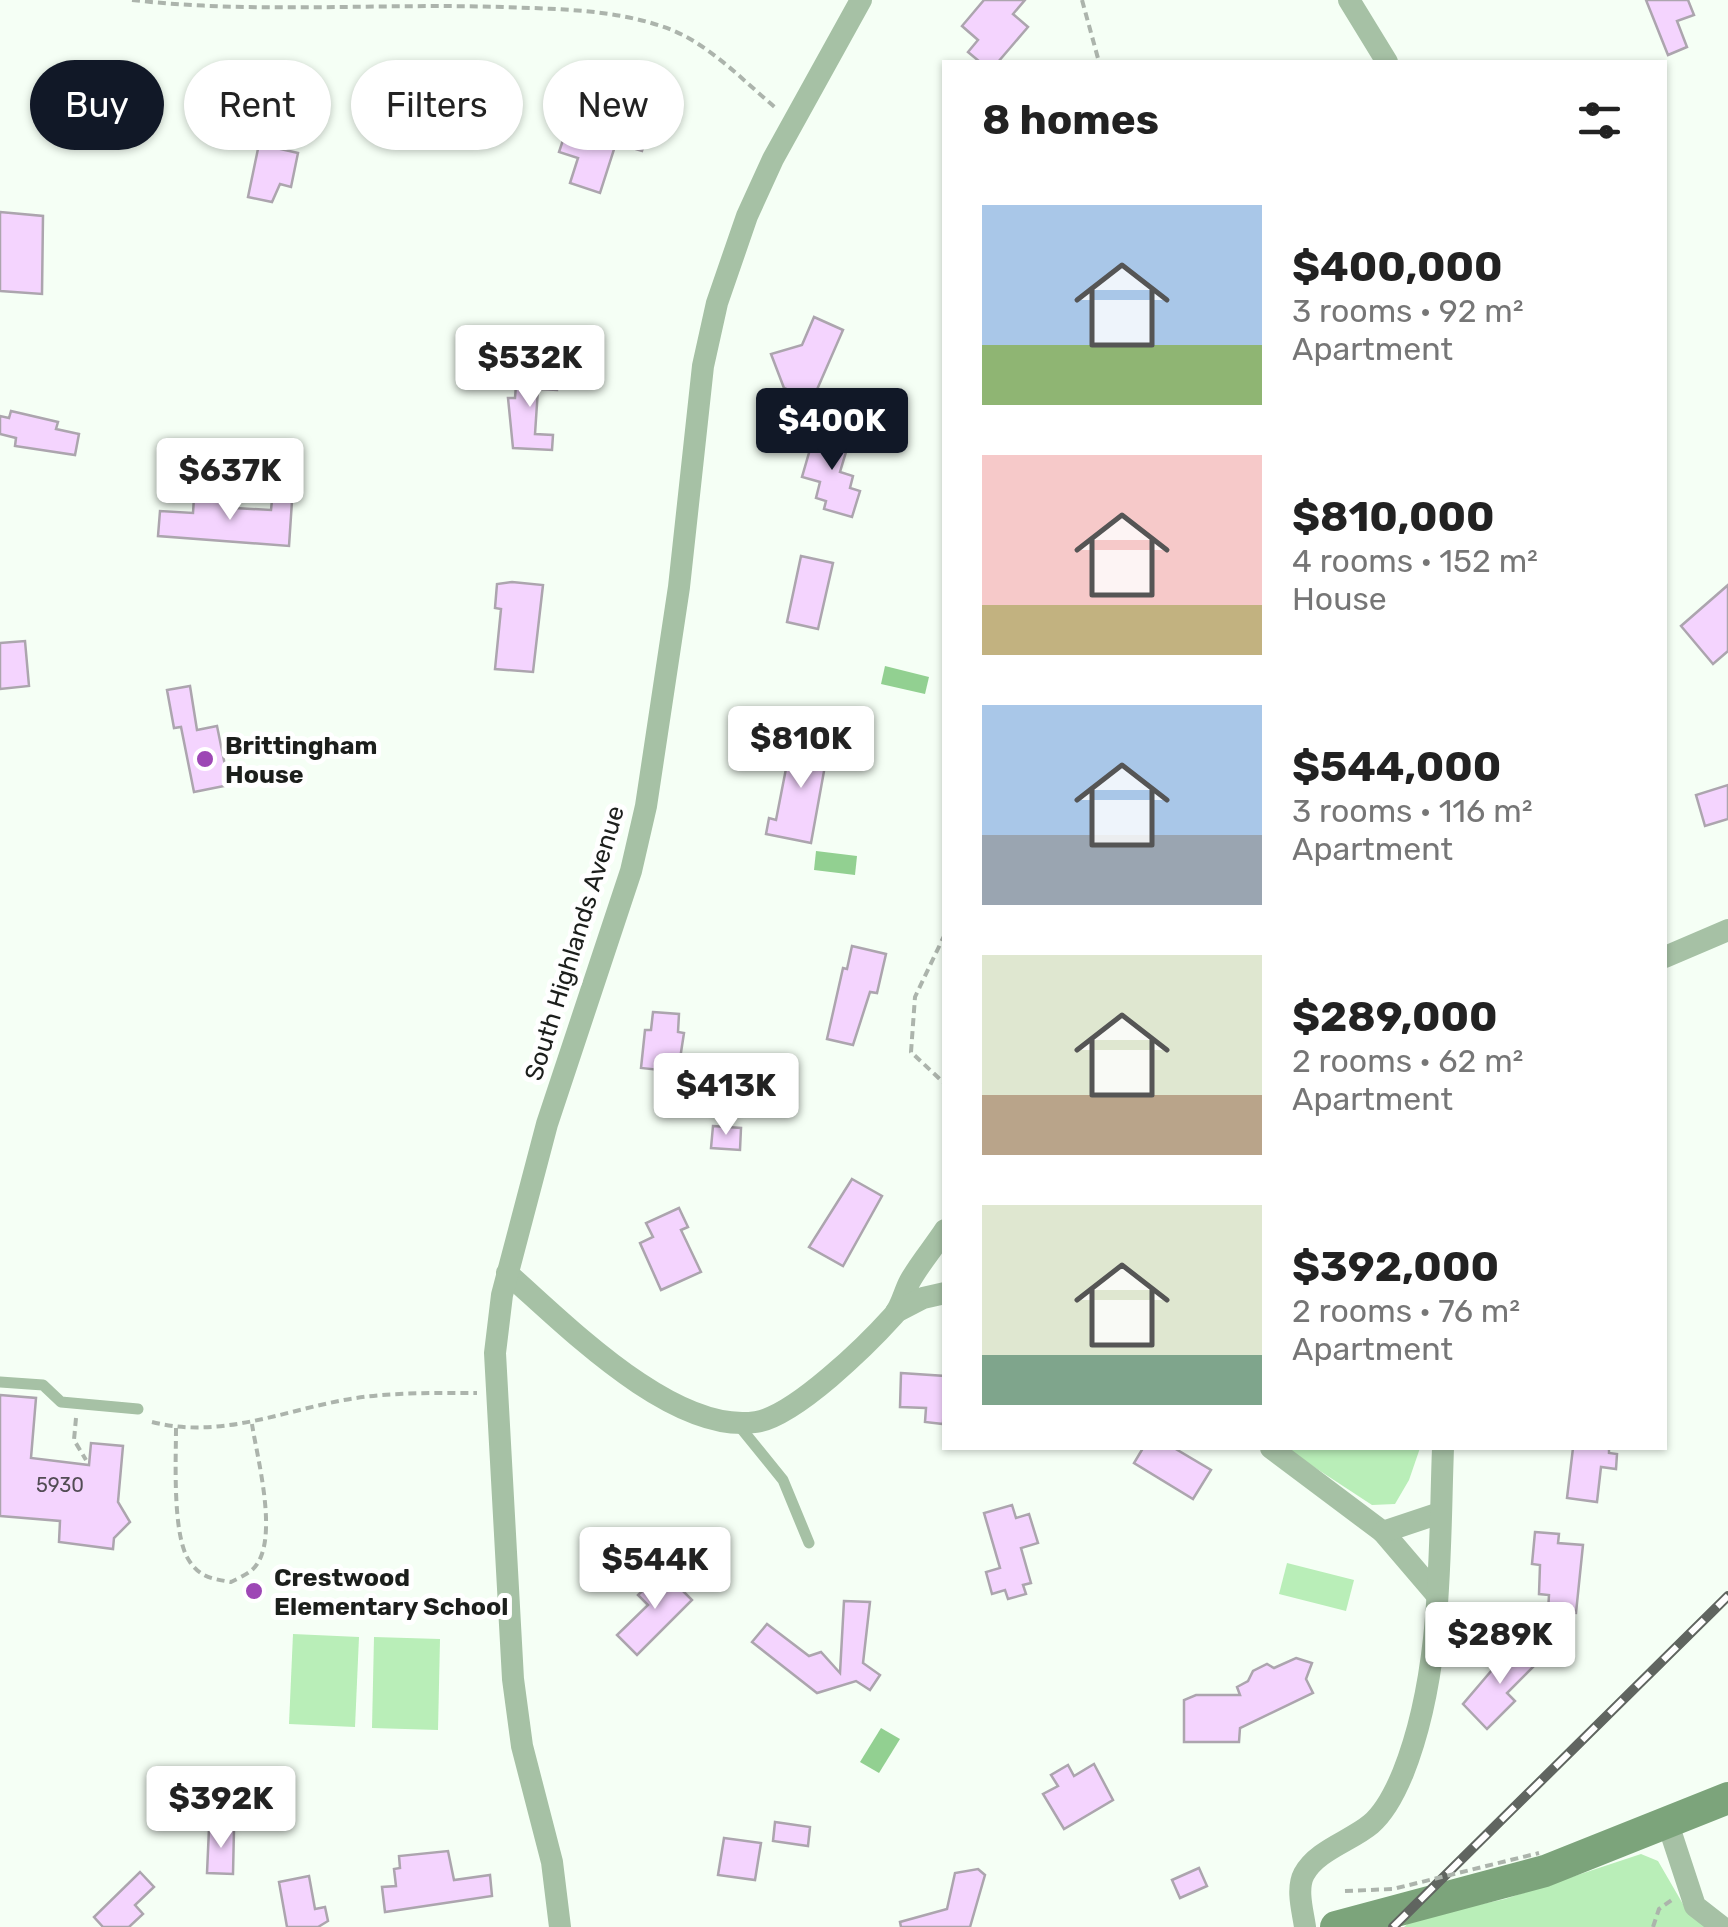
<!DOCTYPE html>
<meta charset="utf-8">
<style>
:root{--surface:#fff;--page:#f2f2f2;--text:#222;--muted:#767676;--accent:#111827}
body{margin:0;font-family:Rubik,sans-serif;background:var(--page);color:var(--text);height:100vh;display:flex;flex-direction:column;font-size:38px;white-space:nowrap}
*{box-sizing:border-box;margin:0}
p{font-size:32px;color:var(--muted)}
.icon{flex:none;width:55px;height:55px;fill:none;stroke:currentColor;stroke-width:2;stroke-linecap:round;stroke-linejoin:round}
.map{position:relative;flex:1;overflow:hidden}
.sheet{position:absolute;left:942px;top:60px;width:725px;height:1390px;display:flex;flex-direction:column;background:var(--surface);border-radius:0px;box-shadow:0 2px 8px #0004}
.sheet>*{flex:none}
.guide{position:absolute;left:30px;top:60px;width:762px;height:90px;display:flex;gap:20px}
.price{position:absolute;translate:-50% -85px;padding:0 22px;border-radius:10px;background:#fff;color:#222;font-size:32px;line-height:65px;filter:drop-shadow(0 2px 5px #0008)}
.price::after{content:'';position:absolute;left:50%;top:60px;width:30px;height:22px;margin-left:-15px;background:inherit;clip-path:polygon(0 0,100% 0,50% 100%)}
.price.current{background:var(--accent);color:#fff}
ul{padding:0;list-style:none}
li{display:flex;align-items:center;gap:30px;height:250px;padding:0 40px}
li span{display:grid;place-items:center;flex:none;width:280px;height:200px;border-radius:0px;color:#555}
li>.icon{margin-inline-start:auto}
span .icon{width:120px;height:120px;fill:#fffc;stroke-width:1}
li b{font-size:42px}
h2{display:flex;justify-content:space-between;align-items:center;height:120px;padding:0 40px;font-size:42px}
.pill{padding:0 35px;border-radius:45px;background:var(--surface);box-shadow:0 2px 8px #0004;font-size:35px;line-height:90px}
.pill.current{background:var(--accent);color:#fff}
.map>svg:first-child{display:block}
.green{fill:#b9eeb8}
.water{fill:#92d091}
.building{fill:#f4d4fe;stroke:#aca5ae;stroke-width:2.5}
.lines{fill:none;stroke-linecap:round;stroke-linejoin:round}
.path{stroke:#acb4ac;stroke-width:4;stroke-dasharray:8 5;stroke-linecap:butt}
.lane{stroke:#a6c1a5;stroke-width:11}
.street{stroke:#a6c1a5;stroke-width:22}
.secondary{stroke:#7ca47b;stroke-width:32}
.rail-casing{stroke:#606560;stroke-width:10}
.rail{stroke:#fff;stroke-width:6;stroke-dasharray:19;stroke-linecap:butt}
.path-bridge{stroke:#acb4ac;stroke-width:4;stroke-dasharray:8 5;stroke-linecap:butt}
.poi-dot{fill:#9d47b5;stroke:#fff;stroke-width:4}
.labels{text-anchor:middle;stroke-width:10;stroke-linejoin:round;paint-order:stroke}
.number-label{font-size:20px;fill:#524c54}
.poi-label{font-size:25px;font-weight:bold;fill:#1c1f1c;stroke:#fff;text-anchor:start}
.street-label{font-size:25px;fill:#1c1f1c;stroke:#fff}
</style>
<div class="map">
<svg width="1728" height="1927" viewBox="0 0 1728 1927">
<rect width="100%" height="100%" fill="#f5fff5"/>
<!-- green -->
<g class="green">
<path d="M1285,1448H1420L1409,1480L1395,1504L1372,1505Z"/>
<path d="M1287,1563L1354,1580L1346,1611L1279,1594Z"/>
<path d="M293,1634L359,1637L355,1727L289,1724Z"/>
<path d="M374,1637L440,1639L438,1730L372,1728Z"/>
<path d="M1641,1854L1658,1861L1687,1911L1707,1927H1404L1413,1919L1505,1899Z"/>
</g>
<!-- water -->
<g class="water">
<path d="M885,666L929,677L925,694L881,684Z"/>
<path d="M816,851L857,856L855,875L814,870Z"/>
<path d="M881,1728L900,1739L879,1773L860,1762Z"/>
</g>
<!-- building -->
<g class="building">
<path d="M984,0H1025L1013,14L1028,27L998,62H980L968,52L978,40L962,26Z"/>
<path d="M1646,0H1688L1694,15L1677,21L1687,47L1668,55Z"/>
<path d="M594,108L650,126L642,151L616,143L600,193L570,183L578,158L559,152L566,131L585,138Z"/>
<path d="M259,144L298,153L291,187L280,184L272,202L248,197Z"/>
<path d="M0,212L43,216L42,294L0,291Z"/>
<path d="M814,317L843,330L812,401L784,388L771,354L802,345Z"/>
<path d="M517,371L558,373L557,390L538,389L535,434L553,435L552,450L513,448L508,398H515Z"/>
<path d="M11,411L58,422L56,429L79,434L75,455L15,446L16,438L0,434V416L9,418Z"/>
<path d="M832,426L852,432L840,472L853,476L850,488L860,491L852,517L824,509L826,501L816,498L820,482L802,477L813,439L827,444Z"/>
<path d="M194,497L235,500V508L271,510L272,500L292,501L289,546L158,536L160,511L193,513Z"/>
<path d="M801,556L833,563L818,629L787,622Z"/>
<path d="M512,582L543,585L533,672L495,669L501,609L495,608L497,584Z"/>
<path d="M1728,585V651L1713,664L1681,626Z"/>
<path d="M25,641L29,686L0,689V643Z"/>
<path d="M190,686L197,730L217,726L229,785L194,792L181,727L174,728L167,690Z"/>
<path d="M811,734L830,738L811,843L766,834L769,818L776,820L791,743L804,746Z"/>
<path d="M1728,785V819L1705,826L1696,795Z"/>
<path d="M852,946L886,954L877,993L870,992L853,1045L827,1039L843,968L847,969Z"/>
<path d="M653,1012L679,1014L678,1032L684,1033L678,1072L641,1068L645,1030H651Z"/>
<path d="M713,1126L741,1128L740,1150L711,1148Z"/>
<path d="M852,1179L882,1196L843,1266L809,1247Z"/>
<path d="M679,1208L688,1227L681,1230L701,1272L661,1290L640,1243L653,1237L646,1223Z"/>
<path d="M901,1373L945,1376L943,1424L925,1422L926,1408L900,1407Z"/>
<path d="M0,1395L36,1398L31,1458L89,1465L91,1443L123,1446L118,1502L130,1522L114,1538L113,1549L59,1542L60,1521L0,1516Z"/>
<path d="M1143,1448H1174L1211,1470L1193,1499L1134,1463Z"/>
<path d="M1573,1448H1609V1453L1617,1454L1616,1469L1601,1467L1597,1502L1567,1498Z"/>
<path d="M1012,1505L1016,1518L1029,1514L1038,1543L1021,1548L1031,1583L1023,1585L1026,1594L1008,1599L1005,1590L992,1594L986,1572L1000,1568L984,1513Z"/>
<path d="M1535,1532L1559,1534L1558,1543L1583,1545L1576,1613L1548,1611L1549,1595L1539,1594L1540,1565L1532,1564Z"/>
<path d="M663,1571L692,1600L637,1655L617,1635L648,1605L638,1595Z"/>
<path d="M844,1601L870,1602L863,1663L880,1675L870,1690L856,1681L817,1693L752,1642L767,1624L809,1656L821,1652L840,1673Z"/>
<path d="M1525,1646L1539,1661L1507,1693L1515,1701L1487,1729L1463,1704L1509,1650L1515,1656Z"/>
<path d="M1296,1658L1312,1663L1306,1679L1313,1693L1240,1728L1239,1742H1184V1700L1196,1695H1240L1237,1687L1248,1681L1253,1671L1267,1664L1274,1668Z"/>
<path d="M1094,1764L1113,1800L1064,1829L1043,1794L1058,1786L1051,1775L1068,1765L1074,1776Z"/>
<path d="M775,1822L810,1827L808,1846L773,1841Z"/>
<path d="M209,1828L234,1829L233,1874L207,1873Z"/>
<path d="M724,1838L761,1843L755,1880L718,1875Z"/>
<path d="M448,1851L454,1880L490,1875L492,1896L385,1912L382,1887L396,1886L394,1869L400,1868L399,1856Z"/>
<path d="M1199,1868L1207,1886L1180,1898L1172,1880Z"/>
<path d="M978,1869L985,1875L970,1927H901L900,1922L947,1909L955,1873Z"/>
<path d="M140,1872L154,1887L135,1905L143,1914L129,1927H103L94,1917Z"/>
<path d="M309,1876L315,1909L325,1907L328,1921L318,1927H287L279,1882Z"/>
</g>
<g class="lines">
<!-- path -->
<g class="path">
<path d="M132,0C255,14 379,3 503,7C556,9 610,9 661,26C706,40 742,80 777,109"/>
<path d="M1082,0L1099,62"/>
<path d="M945,934L915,997L911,1052L945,1084"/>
<path d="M76,1418L74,1440L86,1460"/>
<path d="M152,1422C218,1439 280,1412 344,1400C387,1392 433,1393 477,1393"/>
<path d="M176,1428C176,1460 172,1538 190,1562C201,1578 214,1579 231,1582C237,1579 246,1575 252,1570C281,1544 257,1458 252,1424"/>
<path d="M1653,1927L1659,1909L1673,1899"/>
</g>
<!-- lane -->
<g class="lane">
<path d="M0,1382L43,1385L61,1402L138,1409"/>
<path d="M736,1422L783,1480L809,1543"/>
</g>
<!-- street -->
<g class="street">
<path d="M1349,0L1387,62"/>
<path d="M1665,957L1728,930"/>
<path d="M507,1273C565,1324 673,1435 756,1422C795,1416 867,1345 894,1315C902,1305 904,1292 910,1281C920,1263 934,1247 945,1230"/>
<path d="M896,1312L923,1298L945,1293"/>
<path d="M1271,1448L1383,1532L1436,1594"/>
<path d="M1383,1532L1440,1513"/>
<path d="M1668,1824L1695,1906L1722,1927"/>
<path d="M560,1927L552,1862L522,1746L513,1679L495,1353L502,1295L547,1124L631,871L646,806L679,587L703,366L717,303L747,216L773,159L861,0"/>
<path d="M1305,1927C1303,1912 1296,1889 1304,1874C1317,1850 1351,1841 1371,1824C1385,1812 1396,1790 1403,1773C1443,1673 1439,1553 1443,1448"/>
</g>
<!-- secondary -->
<path class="secondary" d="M1336,1927L1545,1871L1728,1798"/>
<defs>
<path id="rail" d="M1393,1927L1728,1596"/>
</defs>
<!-- rail casing -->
<use href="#rail" class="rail-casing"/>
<!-- rail -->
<use href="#rail" class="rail"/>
<!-- path-bridge -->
<path class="path-bridge" d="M1345,1891L1393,1889L1539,1853"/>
</g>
<!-- markers -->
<g class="poi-dot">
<circle cx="205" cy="759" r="10"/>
<circle cx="254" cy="1591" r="10"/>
</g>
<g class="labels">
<!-- number labels -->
<g class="number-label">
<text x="60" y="1492">5930</text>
</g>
<!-- poi labels -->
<g class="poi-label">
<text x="225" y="754">Brittingham<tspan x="225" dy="29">House</tspan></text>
<text x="274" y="1586">Crestwood<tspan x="274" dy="29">Elementary School</tspan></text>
</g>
<!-- street labels -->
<g class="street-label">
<text transform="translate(574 943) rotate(-73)" y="9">South Highlands Avenue</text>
</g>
</g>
</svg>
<b class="price" style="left:530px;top:410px">$532K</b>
<b class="price current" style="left:832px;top:473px">$400K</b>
<b class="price" style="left:230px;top:523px">$637K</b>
<b class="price" style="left:801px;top:791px">$810K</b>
<b class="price" style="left:726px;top:1138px">$413K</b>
<b class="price" style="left:655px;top:1612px">$544K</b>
<b class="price" style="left:1500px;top:1687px">$289K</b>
<b class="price" style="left:221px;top:1851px">$392K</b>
<div class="guide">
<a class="pill current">Buy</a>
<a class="pill">Rent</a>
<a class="pill">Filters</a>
<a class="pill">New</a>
</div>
<section class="sheet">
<h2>8 homes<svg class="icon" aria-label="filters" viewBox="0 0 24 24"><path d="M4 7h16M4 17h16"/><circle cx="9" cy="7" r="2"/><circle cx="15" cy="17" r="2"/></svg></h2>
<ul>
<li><span style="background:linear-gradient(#a9c7e8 70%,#8fb573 0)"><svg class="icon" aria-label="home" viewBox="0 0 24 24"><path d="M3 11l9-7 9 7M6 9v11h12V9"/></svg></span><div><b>$400,000</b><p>3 rooms · 92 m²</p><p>Apartment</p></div></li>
<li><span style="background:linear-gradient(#f6c9c9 75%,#c2b280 0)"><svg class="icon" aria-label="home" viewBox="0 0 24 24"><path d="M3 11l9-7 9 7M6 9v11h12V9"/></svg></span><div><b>$810,000</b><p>4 rooms · 152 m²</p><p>House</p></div></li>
<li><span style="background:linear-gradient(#a9c7e8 65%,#9aa5b1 0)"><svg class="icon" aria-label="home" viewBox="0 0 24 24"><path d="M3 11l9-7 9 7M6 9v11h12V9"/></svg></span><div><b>$544,000</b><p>3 rooms · 116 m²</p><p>Apartment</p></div></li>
<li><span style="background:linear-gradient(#dfe7d0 70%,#b9a48a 0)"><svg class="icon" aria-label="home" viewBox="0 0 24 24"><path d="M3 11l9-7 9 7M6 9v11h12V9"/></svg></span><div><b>$289,000</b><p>2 rooms · 62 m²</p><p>Apartment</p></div></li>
<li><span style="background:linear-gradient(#dfe7d0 75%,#7fa58c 0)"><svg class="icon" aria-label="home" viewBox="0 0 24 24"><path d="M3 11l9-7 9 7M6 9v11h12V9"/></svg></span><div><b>$392,000</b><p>2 rooms · 76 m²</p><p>Apartment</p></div></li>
</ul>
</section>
</div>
